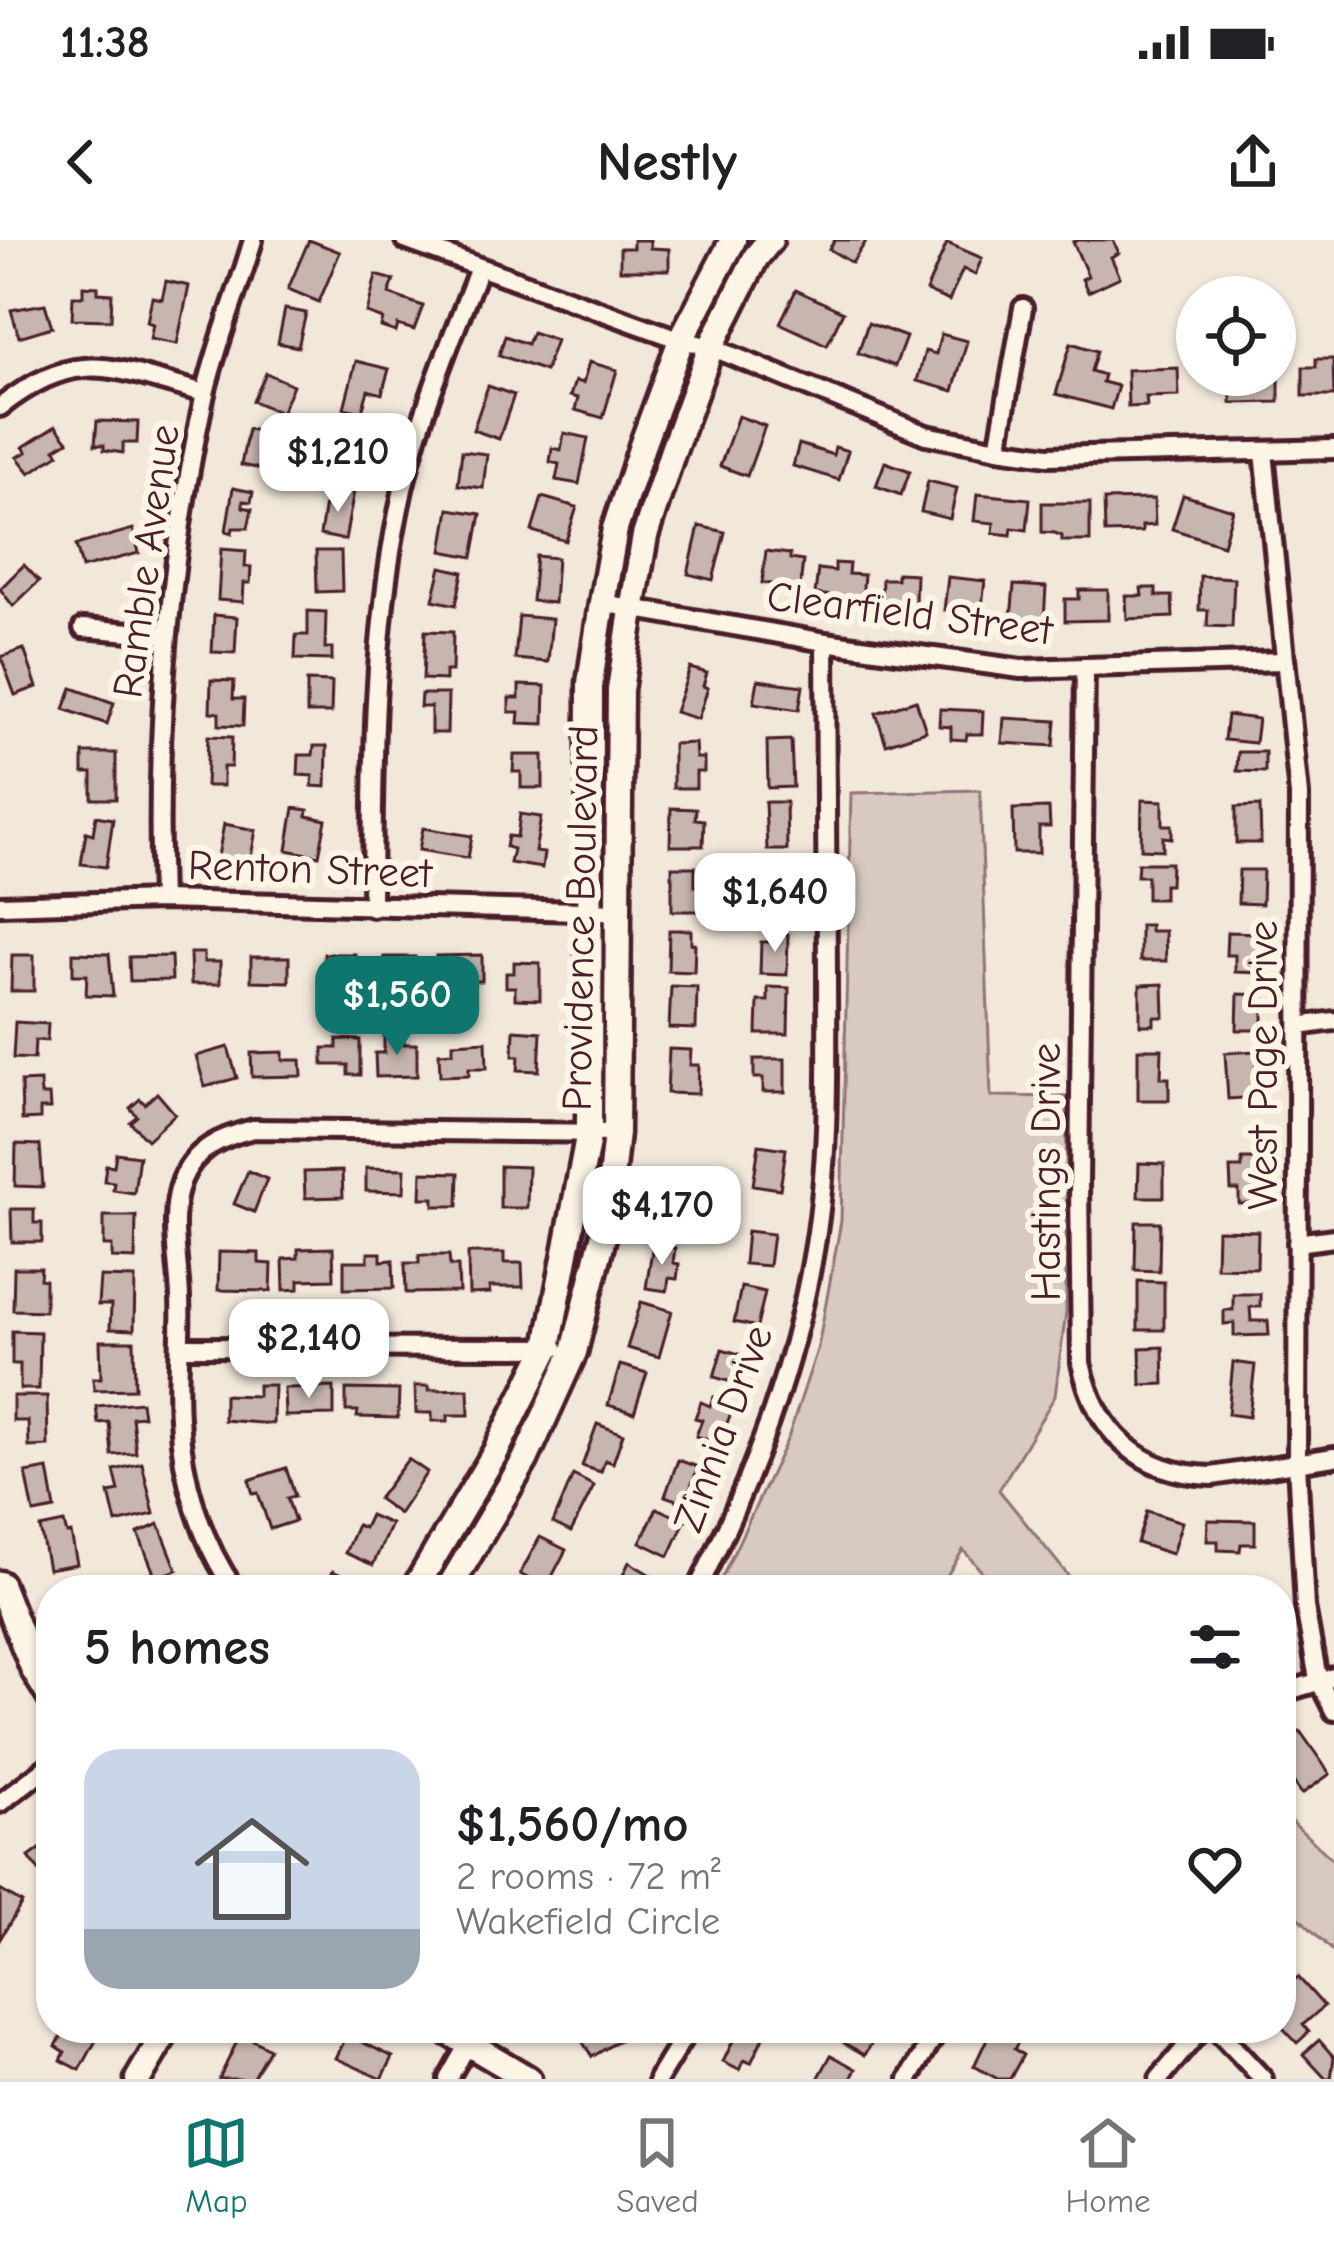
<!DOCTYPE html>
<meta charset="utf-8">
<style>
:root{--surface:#fff;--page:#f6f6f6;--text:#202124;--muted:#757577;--line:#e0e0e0;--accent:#0f766e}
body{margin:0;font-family:"Comic Neue",sans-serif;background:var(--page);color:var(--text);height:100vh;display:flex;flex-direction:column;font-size:45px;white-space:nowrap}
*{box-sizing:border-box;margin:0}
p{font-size:39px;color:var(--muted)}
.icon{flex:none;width:66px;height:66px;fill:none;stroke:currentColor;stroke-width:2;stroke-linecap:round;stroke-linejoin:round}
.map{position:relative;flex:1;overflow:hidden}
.drawer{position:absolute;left:36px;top:1335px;width:1260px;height:468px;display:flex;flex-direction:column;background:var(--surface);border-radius:48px;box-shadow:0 3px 9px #0004}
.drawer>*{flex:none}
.controls{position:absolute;left:1176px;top:36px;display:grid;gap:24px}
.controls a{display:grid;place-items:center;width:120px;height:120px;border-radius:50%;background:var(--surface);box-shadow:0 3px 9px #0004;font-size:60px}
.price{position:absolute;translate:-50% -102px;padding:0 27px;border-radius:24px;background:#fff;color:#222;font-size:39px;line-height:78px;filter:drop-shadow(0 3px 6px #0008)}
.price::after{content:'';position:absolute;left:50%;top:72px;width:36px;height:27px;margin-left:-18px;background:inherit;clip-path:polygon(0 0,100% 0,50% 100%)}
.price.active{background:var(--accent);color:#fff}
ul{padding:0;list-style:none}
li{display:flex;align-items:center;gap:36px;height:300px;padding:0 48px}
li span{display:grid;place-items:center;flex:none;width:336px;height:240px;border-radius:36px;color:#555}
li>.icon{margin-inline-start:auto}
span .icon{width:144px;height:144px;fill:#fffc;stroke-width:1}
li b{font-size:51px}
h2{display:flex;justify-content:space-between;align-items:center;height:144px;padding:0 48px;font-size:51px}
.status{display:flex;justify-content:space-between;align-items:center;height:84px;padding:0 60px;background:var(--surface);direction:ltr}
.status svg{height:33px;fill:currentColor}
header{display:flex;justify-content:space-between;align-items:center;height:156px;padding:0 48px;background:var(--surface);font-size:54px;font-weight:700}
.tab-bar{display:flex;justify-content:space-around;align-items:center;height:168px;border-top:3px solid var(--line);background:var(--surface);font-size:33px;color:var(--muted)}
.tab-bar a{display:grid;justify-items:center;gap:6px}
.tab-bar .active{color:var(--accent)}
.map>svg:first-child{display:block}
.green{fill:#d8cac0;stroke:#917476;stroke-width:3}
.building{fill:#c7b6af;stroke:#4a1f2b;stroke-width:3}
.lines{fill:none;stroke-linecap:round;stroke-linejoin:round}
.street-casing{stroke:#4a1f2b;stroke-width:26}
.secondary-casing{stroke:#4a1f2b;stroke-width:33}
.street{stroke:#fcf5e5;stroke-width:16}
.secondary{stroke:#fcf5e5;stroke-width:24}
.labels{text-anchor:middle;stroke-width:12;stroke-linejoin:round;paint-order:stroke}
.street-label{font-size:42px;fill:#4a1f2b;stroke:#fcf5e5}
</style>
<div class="status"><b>11:38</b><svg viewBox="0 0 49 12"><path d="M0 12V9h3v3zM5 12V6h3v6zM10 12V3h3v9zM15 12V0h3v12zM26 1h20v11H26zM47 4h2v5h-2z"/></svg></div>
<header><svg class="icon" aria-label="back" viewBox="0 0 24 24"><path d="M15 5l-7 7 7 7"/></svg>Nestly<svg class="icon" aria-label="share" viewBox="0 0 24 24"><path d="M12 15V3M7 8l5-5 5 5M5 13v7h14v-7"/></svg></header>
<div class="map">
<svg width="1334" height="1839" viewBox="0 0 1334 1839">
<rect width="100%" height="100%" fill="#f1e8da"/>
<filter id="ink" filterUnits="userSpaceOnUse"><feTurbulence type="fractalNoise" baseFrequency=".00833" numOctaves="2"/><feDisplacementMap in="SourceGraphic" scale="24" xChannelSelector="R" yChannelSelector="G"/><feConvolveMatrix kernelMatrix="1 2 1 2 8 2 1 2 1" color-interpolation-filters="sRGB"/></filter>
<g filter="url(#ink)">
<!-- green -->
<g class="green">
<path d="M980,550L991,856L1067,857L1066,1072L1055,1156L999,1250L1080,1350H998L963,1310L938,1350H716L788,1198L818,1107L841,981L851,553Z"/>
<path d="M1281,1572L1334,1621V1712L1281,1660Z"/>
</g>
<!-- building -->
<g class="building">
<path d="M309,0L340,12L319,62L288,49Z"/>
<path d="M633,0H650V8L669,9V30H620V8H633Z"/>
<path d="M835,0H867L852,23L829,9Z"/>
<path d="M1078,0H1113L1119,13L1111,17L1120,37L1088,52L1082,39L1088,36L1073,2Z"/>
<path d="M947,3L982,18L975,35L963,29L949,61L926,51Z"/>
<path d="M376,35L394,40L389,54L423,66L414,90L398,85L396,92L381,87L383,79L367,73Z"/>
<path d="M166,41L189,46L177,104L150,99L153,84L147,82L152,57L162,59Z"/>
<path d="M83,46L98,47V53L112,54L111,80L72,79L73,56H83Z"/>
<path d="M796,50L843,72L827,105L780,83Z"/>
<path d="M45,64L52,87L19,97L11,70Z"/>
<path d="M285,69L306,73L298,107L278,103Z"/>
<path d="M868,83L906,97L895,126L858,113Z"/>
<path d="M532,92L556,100L545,131L499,115L505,96L527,104Z"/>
<path d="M941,94L967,101L953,151L917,141L925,111L936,114Z"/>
<path d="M1071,103L1097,111L1091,131L1104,135L1102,142L1118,146L1111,169L1056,154Z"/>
<path d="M1316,119H1333L1334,156H1303V127H1316Z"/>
<path d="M356,121L389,129L382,154L368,150L362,172L344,168Z"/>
<path d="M589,122L617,130L603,178L575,170L578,158L570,156L575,141L583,143Z"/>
<path d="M1178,128L1179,156L1146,157L1147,166L1128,167L1127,130Z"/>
<path d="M1279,130V162L1231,163V135H1275Z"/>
<path d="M266,133L293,145L281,173L253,161Z"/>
<path d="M488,146L514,155L499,199L473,190Z"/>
<path d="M738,176L765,186L747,236L720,226Z"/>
<path d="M97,181L138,182L137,203H123V213L104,210V205H95Z"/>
<path d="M56,186L68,201L55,209L59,214L30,233L17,217L27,212L23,207Z"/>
<path d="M248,189L271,193L268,209L276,211L274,225L263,223L262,229L241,225Z"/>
<path d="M343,190L367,194L361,227L337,223Z"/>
<path d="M564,193L588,198L579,244L556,240L559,224L550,222L552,208L561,210Z"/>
<path d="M799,204L833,215L835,207L848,211L839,240L793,226Z"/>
<path d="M462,211L487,214L483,248L458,245Z"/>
<path d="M885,222L910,231L901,255L876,246Z"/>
<path d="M928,241L957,248L950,279L921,272Z"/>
<path d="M233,248L253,252L251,262L243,261V267L252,269L248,288H233L232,293L226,291Z"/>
<path d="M337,248L354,251L345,300L320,295L325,263L334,265Z"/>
<path d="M977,254L1030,259L1027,290L1012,288L1011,295L993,293L994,283L974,281Z"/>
<path d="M1183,255L1233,270L1223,305L1172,289Z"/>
<path d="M542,257L577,267L566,301L532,291Z"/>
<path d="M1154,259L1155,285L1142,286V292L1105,293L1104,260Z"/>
<path d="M1042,263H1090V301H1062V296L1055,293L1042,292Z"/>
<path d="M449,269L481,274L473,317L442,311Z"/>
<path d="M699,286L725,292L713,340L688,334Z"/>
<path d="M133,289L139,313L82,328L76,305Z"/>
<path d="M221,309L246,311L245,327H251L250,343H244L243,362L218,360Z"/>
<path d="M316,311H341L342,351L317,352Z"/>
<path d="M766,311L790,314V319L803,321L800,347L762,343Z"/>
<path d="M536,316L557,318L554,363L532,361Z"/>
<path d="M835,323L849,324L848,334L864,335L862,359L815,354L818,329L835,331Z"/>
<path d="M24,325L39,341L13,366L0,349Z"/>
<path d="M441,327L463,332L456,365L433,360Z"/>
<path d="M897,333L916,334L915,363L881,362L882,339H897Z"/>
<path d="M1200,336L1234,338L1232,387L1207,386L1208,370H1199Z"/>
<path d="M948,337L985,341L981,374L944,370Z"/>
<path d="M1014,345L1046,347L1044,381L1011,379Z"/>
<path d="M1141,348H1156V356H1172L1173,377L1127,379L1126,356H1142Z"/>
<path d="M1079,350H1108V380L1065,381V359H1079Z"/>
<path d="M308,371L326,372L325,408H332V420L295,419L296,395H308Z"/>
<path d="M214,375L237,377L235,413L212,412Z"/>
<path d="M519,376L552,379L548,422L515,419Z"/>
<path d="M425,391L453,392L452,431H445V440L423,439Z"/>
<path d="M24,409L37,447L15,455L1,417Z"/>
<path d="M690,428L707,433L703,446L708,448L698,479L675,472Z"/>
<path d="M211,440L234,441L233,459H244L243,486L219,485V473L210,472Z"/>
<path d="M758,440L803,446L799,470L754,463Z"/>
<path d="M307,441L332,442L331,473H307Z"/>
<path d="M519,445L545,446L544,484L518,483L519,472H509V458H519Z"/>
<path d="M72,448L114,463L107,484L64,469Z"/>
<path d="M421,454H448L447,493H431V467H420Z"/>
<path d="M916,460L926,491L886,504L876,473Z"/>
<path d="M940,469L983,471L982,494H967L966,500L951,499V487L939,486Z"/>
<path d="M1227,475L1258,479L1255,503L1224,500Z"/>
<path d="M1004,478L1056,481L1054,506L1002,503Z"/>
<path d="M208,496L232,497L231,527H223V546H206Z"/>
<path d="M791,500L793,547L768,548L767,501Z"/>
<path d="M695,503L696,518H704V532H696V548H673V504Z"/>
<path d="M314,506H327L326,547L312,546L313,536L298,535L299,515H313Z"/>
<path d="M1238,512H1265V532L1237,531Z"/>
<path d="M83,513H116V559H92V533H83Z"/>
<path d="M514,515H543V548H521V532H513Z"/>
<path d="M1142,560L1163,561V585H1172V598L1163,597V610L1141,609Z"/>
<path d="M765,562H786L787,610H767Z"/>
<path d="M1260,566L1261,603H1236V567Z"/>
<path d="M294,568L308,570L307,576L326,580L319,616L287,610Z"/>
<path d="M671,568L696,569L695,579L704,580L703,606H670Z"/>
<path d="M1049,568L1050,587H1039V613H1014L1013,569Z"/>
<path d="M520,574L541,577L535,612L544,613L542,628L510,623L513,609L506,607L508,596L517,597Z"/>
<path d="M96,576L113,579L106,627L81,624L86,592L93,594Z"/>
<path d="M224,584L256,590L250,622L218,616Z"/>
<path d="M423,588L472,596L468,618L419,610Z"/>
<path d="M1138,623H1171L1170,645H1164V659H1147V636H1137Z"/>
<path d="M672,627H695V646H702V671H672Z"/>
<path d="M794,627L795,658L760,659L758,628Z"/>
<path d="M1239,630H1263L1262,664L1238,663Z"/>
<path d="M1140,685H1150V691H1165L1166,721H1140Z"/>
<path d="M669,690H691V703L695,704L694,732L668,731Z"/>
<path d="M1227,692L1261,693L1260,733L1235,732V715H1226Z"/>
<path d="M770,694H788L787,735L760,734L761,702H769Z"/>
<path d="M73,713L109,714L113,756L86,755L87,735H73Z"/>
<path d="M190,713H204V722H220V744H191Z"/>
<path d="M324,714H355V738H325Z"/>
<path d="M12,715H34V751H11Z"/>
<path d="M482,715V741H437L436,716Z"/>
<path d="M171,716L172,740L130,741L129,717Z"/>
<path d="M251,717H289V742L251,741Z"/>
<path d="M384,717H415L414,751L400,750V739H383Z"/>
<path d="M514,722L540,723V760L515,759V747H506V733H514Z"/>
<path d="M1163,744L1164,777H1154V785H1140V745Z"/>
<path d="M671,746L697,747L696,789L669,788Z"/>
<path d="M768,747L789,748L788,794H757L758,761H768Z"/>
<path d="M1238,754L1263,755V790H1237Z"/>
<path d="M15,782L48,784L47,801L35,800L34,819L13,818Z"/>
<path d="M514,790L541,792L539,831L518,830L519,816H513Z"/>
<path d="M404,795V804H417V836L376,837L375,813H384V796Z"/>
<path d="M337,799L360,800V835H348V825H323V808H337Z"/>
<path d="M486,801L487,828H469V835L440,836L439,813L453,812V803Z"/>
<path d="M228,807L237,838L205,847L196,816Z"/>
<path d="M669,809L691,810L690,825H699L698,854L667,853Z"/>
<path d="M1138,809H1162L1161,838H1169V860H1138Z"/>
<path d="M1255,811L1258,857L1228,859L1225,813Z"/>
<path d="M283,812V820H301L302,836L252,837L251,813Z"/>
<path d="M754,819H785V852H763V838H754Z"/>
<path d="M40,841L41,855H49L50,869H40V879L22,880L21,842Z"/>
<path d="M157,853L175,874L147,900L130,882L137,876L130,868L140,859L145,864Z"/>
<path d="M16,904L40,905L43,947L15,946Z"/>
<path d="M759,905L786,909L780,949L753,945Z"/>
<path d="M116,913L139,916L134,953L113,950L114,942L104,941L106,925L114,926Z"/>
<path d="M1242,919H1260L1261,964H1239V950H1231L1230,928H1242Z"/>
<path d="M1139,923L1164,924V957H1138Z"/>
<path d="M500,926L528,927L527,968H500Z"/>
<path d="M366,928L405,929L404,952L366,951Z"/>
<path d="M248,931L267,939L254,972L234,964Z"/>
<path d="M342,931L343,957L305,958L304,932Z"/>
<path d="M422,932L459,933L458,966H434V958H421Z"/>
<path d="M11,969H34V983H42V1002H12Z"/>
<path d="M104,976H136L135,1019L112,1018V1006H104Z"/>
<path d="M1136,982H1160L1159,1031L1135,1030Z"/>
<path d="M1217,990L1258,991L1257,1028L1216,1027Z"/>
<path d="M747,991L773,994L769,1026L744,1024Z"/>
<path d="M653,1004L675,1008L673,1023L679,1024L677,1039L669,1038L667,1051L646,1048Z"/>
<path d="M333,1008L334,1039L299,1040V1049L284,1050L283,1019L298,1018V1009Z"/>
<path d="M219,1012L259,1013V1023L272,1024L271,1051L218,1050Z"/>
<path d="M368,1013H381V1021L393,1020L394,1048L344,1049V1021H368Z"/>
<path d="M468,1013H504V1023H522L523,1047H489L490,1053L469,1054Z"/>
<path d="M419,1015H449L450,1026H458L459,1052L406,1053L405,1023H419Z"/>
<path d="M14,1028H41L40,1039L45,1040V1071L13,1070Z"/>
<path d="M100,1037L135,1038L134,1090L110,1089L111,1065H98Z"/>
<path d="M1138,1041L1164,1042V1090H1138Z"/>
<path d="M741,1047L765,1052L757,1087L734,1082Z"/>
<path d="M1233,1054H1260V1067H1250L1251,1081H1268L1269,1095L1234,1096V1083L1224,1084V1070H1233Z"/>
<path d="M641,1062L672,1071L659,1117L627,1108Z"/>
<path d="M12,1091L40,1092L39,1149H20V1124H12Z"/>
<path d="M100,1101H134L135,1149L94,1150L93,1138H101Z"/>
<path d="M1163,1107L1164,1144L1141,1145L1140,1108Z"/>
<path d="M722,1109L746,1116L738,1144L714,1137Z"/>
<path d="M1233,1122L1255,1125L1249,1177L1228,1174Z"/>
<path d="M620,1125L647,1133L634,1173L608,1165Z"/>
<path d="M258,1145H274L273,1184L224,1180V1155L258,1156Z"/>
<path d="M415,1146H429V1150L468,1149L469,1175H448V1181H432V1173H416Z"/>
<path d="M334,1147V1175L285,1176L284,1148Z"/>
<path d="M346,1149L399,1150L398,1178L357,1177L358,1171H346Z"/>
<path d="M13,1156H47L48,1206L29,1207L28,1181H13Z"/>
<path d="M714,1157L734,1165L719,1204L696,1196L702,1180L695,1178L701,1162L710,1166Z"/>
<path d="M141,1162L143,1176L132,1177L136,1213L112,1215L109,1182L98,1183L96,1166Z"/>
<path d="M597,1184L623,1194L613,1223L605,1220L601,1232L582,1226Z"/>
<path d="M408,1219L427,1232L399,1274L378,1259Z"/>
<path d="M678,1220L698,1227L685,1263L665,1256Z"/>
<path d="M142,1223L154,1274L116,1283L109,1253L119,1251L114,1230Z"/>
<path d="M286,1228L295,1256L287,1258L295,1281L270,1289L258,1253L253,1254L249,1240Z"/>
<path d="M48,1229L55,1269L34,1273L26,1233Z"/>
<path d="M573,1235L594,1246L571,1292L553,1283Z"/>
<path d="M657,1268L685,1281L669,1316L640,1302Z"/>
<path d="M1147,1271L1182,1282L1172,1314L1137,1303Z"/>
<path d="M370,1275L391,1284L373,1325L345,1313L357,1285L364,1288Z"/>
<path d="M1208,1280L1255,1281V1304H1241L1240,1311L1218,1310V1301H1207Z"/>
<path d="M64,1283L67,1294L71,1293L77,1324L48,1329L40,1288Z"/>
<path d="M159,1284L177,1330L156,1338L138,1293Z"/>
<path d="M540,1297L566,1310L546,1348L520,1334Z"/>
<path d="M629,1322L654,1337L647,1350H616Z"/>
<path d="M333,1331L363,1345L361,1350H318L322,1343L326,1345Z"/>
<path d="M1300,1491L1330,1534L1302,1554L1281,1524V1505Z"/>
<path d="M51,1601V1639L47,1642L29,1617Z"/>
<path d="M0,1650L22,1663L0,1699Z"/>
<path d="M1298,1737L1324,1766L1303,1785L1309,1792L1297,1803L1281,1786V1752Z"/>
<path d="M66,1788H87L99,1795L80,1830L61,1820L65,1812L56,1806Z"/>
<path d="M586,1788H625L629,1794L592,1817L577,1793Z"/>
<path d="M739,1788L765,1793L751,1823L744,1820L739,1830L723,1822Z"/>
<path d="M849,1788H880L865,1815L844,1803Z"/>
<path d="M992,1788H1007L1022,1796L1014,1809L1023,1815L1010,1839H998L974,1826Z"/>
<path d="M241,1793L269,1809L252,1839H219Z"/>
<path d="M347,1795L393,1817L382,1839L336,1818Z"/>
<path d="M1319,1800L1334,1817L1331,1839H1326L1303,1814Z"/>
<path d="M831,1815L856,1829L851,1839H818Z"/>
</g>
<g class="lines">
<defs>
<g id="street">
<path d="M405,0L681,100L711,107L926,195L998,209L1048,216L1334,209"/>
<path d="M0,167C81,104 114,130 205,153"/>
<path d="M998,209L1023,68"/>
<path d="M1264,212L1299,555L1297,1223L1305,1367L1318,1439L1334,1471"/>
<path d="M602,363L825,402L1021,429L1283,421"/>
<path d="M83,388L166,395"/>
<path d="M1085,427L1079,943L1081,1123C1096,1192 1139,1234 1212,1236L1334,1217"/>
<path d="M161,660C155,490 168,324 204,158C216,105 238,52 253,0"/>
<path d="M0,665L161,660L618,672"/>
<path d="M372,667C373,535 372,403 398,273C414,188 448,108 479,28"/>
<path d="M1299,786L1334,781"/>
<path d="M1297,1003L1334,998"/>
<path d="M182,1107L555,1108"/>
<path d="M235,1350C200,1300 182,1238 179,1178C176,1138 182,1098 180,1058C179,1023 168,974 182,940C195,908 222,897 253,889L616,893"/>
<path d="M697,1350C752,1240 795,1127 815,1005C830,914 827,823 827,731C826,621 826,512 825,402"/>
<path d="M1281,1453L1334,1437"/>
<path d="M0,1563L51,1524"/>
<path d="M1215,1788L1263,1839"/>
<path d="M448,1839L468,1804"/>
<path d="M658,1839L689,1788"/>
<path d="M909,1839L939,1788"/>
<path d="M1159,1839L1202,1788"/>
</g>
<g id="secondary">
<path d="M0,1344L34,1430L51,1458"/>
<path d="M414,1350L495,1213L548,1107L589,892L590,443L602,363L615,289L642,206L681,100L733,0"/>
<path d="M448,1350L525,1220L574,1112L606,985L616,893L620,450L632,370L645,296L672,213L711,107L756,17L770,0"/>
<path d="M442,1788L528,1839"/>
<path d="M138,1839L168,1788"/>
</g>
</defs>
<!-- street casing -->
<use href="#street" class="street-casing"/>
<!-- secondary casing -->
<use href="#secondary" class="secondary-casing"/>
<!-- street -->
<use href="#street" class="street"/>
<!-- secondary -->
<use href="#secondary" class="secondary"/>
</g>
</g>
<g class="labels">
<!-- street labels -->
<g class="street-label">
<text transform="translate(145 321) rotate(-82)" y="15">Ramble Avenue</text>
<text transform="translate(910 372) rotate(7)" y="15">Clearfield Street</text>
<text transform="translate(310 628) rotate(2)" y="15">Renton Street</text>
<text transform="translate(579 678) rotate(-89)" y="15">Providence Boulevard</text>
<text transform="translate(1262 825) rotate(-90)" y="15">West Page Drive</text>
<text transform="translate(1045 932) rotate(-90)" y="15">Hastings Drive</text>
<text transform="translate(722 1188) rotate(-70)" y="15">Zinnia Drive</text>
</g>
</g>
</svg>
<div class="controls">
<a><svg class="icon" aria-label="locate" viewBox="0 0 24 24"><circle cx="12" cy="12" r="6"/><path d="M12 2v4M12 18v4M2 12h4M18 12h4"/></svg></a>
</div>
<b class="price" style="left:338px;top:275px">$1,210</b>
<b class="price" style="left:775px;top:715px">$1,640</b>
<b class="price active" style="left:397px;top:818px">$1,560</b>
<b class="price" style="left:662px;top:1028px">$4,170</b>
<b class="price" style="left:309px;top:1161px">$2,140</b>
<section class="drawer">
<h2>5 homes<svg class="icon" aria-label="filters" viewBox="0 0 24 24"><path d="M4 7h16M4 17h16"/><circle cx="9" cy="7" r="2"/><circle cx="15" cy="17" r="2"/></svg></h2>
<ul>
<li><span style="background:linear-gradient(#c9d6e8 75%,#9aa5b1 0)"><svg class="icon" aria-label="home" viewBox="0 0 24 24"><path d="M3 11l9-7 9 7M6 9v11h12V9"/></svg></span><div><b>$1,560/mo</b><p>2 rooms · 72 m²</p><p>Wakefield Circle</p></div><svg class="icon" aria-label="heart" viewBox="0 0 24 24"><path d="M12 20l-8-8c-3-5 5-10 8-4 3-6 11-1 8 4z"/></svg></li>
</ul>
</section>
</div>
<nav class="tab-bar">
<a class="active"><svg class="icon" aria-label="map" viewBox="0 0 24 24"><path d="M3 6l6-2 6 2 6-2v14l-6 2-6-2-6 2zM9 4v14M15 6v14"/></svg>Map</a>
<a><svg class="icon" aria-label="saved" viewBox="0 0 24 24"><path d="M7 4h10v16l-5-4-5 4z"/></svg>Saved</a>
<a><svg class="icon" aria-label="home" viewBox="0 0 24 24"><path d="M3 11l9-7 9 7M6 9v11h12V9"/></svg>Home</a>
</nav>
